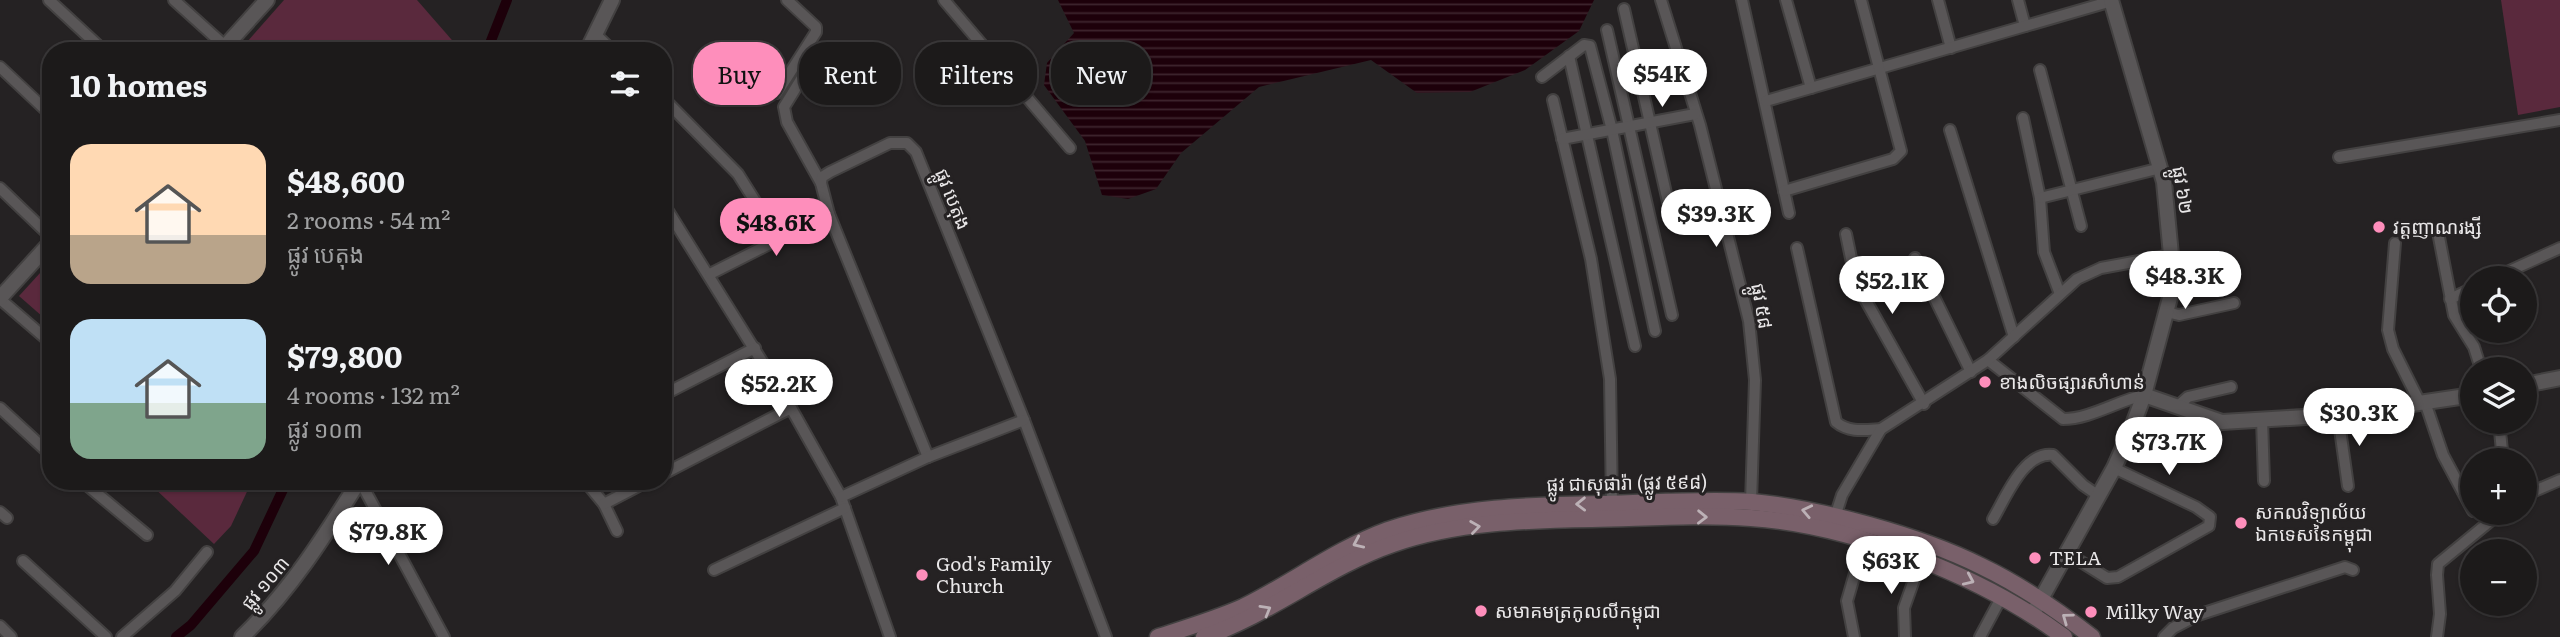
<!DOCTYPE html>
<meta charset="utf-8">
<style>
:root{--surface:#1c1a1a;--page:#292727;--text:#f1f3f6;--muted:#a0a1a2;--line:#3a3839;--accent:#fe8ebb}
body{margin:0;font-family:Literata,"Noto Sans Khmer",serif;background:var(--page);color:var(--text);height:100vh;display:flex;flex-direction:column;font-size:26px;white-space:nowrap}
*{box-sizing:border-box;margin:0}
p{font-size:23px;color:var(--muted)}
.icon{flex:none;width:38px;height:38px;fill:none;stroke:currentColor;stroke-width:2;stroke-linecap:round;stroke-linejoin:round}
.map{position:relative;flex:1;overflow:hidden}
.sheet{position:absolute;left:42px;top:42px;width:630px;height:448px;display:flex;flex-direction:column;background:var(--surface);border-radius:28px;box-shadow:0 2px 5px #0004,0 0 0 2px var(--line)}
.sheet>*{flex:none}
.guide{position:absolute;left:693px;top:42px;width:665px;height:63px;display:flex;gap:14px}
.controls{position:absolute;left:2460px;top:266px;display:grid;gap:14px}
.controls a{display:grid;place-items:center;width:77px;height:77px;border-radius:50%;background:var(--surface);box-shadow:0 2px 5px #0004,0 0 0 2px var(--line);font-size:35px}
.price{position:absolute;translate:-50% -60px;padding:0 16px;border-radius:24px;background:#fff;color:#222;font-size:23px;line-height:46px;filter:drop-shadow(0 2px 4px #0008)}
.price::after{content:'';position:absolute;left:50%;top:42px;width:21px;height:16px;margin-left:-10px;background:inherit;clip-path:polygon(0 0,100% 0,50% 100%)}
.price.selected{background:var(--accent);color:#111}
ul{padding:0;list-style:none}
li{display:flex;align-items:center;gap:21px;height:175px;padding:0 28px}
li span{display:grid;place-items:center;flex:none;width:196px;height:140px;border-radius:21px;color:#555}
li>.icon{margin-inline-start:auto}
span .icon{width:84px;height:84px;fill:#fffc;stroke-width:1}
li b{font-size:30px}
h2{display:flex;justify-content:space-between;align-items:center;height:84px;padding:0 28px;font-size:30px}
.pill{padding:0 24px;border-radius:28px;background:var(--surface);box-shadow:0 2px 5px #0004,0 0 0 2px var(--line);font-size:24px;line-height:63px}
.pill.selected{background:var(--accent);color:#111}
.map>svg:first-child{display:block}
.green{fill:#5a293d}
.water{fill:url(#water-rules)}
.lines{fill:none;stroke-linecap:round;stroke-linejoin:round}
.canal{stroke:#1d000a;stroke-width:10}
.minor-casing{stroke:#434141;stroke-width:14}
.tertiary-casing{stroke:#434141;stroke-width:18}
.secondary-casing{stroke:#434141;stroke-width:19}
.minor{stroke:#595657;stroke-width:10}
.tertiary{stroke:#595657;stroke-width:14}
.secondary{stroke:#79606a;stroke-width:16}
.oneway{stroke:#bcb1b6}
.poi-dot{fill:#fe8ebb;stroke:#252223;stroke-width:2.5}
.labels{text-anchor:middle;stroke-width:6;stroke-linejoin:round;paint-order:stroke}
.street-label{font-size:19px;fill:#e9e7e8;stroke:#252223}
.poi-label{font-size:19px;fill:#e9e7e8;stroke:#252223;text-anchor:start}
</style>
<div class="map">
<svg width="2560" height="637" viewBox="0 0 2560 637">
<defs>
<pattern id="water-rules" width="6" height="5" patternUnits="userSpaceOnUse" patternTransform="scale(1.75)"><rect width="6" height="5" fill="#1d000a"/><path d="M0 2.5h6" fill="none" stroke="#3e252e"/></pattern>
</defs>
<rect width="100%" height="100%" fill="#252223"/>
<!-- green -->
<g class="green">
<path d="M284,0H417L458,47L456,51H239Z"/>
<path d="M2501,0H2560V107L2518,115Z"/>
<path d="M51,261V324L19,296Z"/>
<path d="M153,481H252L231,526L214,544L151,485Z"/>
</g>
<!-- water -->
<path class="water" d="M1058,0H1594L1579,31L1525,70L1470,92L1417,93L1371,60L1259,87L1181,153L1156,189L1128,199L1102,195L1085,141L1044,85L1047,63L1074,33Z"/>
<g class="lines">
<!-- canal -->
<g class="canal">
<path d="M487,51L507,0"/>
<path d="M176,637L191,625L254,551L287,481"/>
</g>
<defs>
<g id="minor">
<path d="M49,0L104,51"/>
<path d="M174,0L225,46"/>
<path d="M944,0L1070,148"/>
<path d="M1661,0L1700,125L1749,321L1755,380L1751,502"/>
<path d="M1742,0L1789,213"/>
<path d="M1786,0L1811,88"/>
<path d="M1938,0L1951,48"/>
<path d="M2018,0L2025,26"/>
<path d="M1624,9L1671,215"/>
<path d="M1607,30L1672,315"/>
<path d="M595,34L613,51"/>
<path d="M1569,56L1635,346"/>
<path d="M813,60L784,107L787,122L821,183L829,214L928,457"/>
<path d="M0,67L51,115"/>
<path d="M2040,70L2081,226"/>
<path d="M1542,77L1584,45L1590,46L1612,130L1655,331"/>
<path d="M777,93L816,32V27L787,0"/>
<path d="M663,98L738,174L760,209L774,242"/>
<path d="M1553,100L1591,259L1610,379L1612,504"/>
<path d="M1766,101L2112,1"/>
<path d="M2023,118L2040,198L2044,252L2060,294"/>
<path d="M1950,130L2014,337"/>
<path d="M1562,139L1695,114"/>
<path d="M2339,157L2560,120"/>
<path d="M821,183L822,177L830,172L890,143H907L916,152L1024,420L1106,637"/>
<path d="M0,188L51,237"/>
<path d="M1784,191L1893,159L1901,151L1861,0"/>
<path d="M2040,198L2161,168"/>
<path d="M663,203L791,408L841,497L890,637"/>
<path d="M2438,232L2454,315L2474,347L2481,369"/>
<path d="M1846,234L1852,263L1865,299L1924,404"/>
<path d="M2395,243L2388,330L2393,349L2420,403"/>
<path d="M1797,248L1836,422C1849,433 1865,430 1881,429"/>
<path d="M1915,258L1971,372"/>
<path d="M710,274L829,214"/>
<path d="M2494,278L2560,248"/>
<path d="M0,299L51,343"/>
<path d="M2450,299L2473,288"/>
<path d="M2166,312L2179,315L2234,303"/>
<path d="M1988,360L2063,419C2090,419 2117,401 2144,395"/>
<path d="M663,395L755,348"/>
<path d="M2425,402L2443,455L2473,511"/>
<path d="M2179,405L2188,397L2231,387"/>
<path d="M0,408L51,455"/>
<path d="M2338,415L2348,486"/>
<path d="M2262,419L2264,481"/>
<path d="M2499,422L2503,460"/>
<path d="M663,474L791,408"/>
<path d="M82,481L147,535"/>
<path d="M360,481L444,637"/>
<path d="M585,481L604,504L617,531"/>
<path d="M2525,495L2560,480"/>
<path d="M841,497L928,457L1024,420"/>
<path d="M604,504L648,481"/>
<path d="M0,512L7,518"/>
<path d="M1835,517L1842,495L1881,429L1988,360L2077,279L2101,268L2171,255"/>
<path d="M1993,519C2006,497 2024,451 2053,455L2083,485L2099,496"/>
<path d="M2067,553L2107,578L2118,577L2209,526L2210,517L2196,507L2114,468"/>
<path d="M23,561L106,637"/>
<path d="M714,570L845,508"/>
<path d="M0,626L11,637"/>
<path d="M122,637L175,591L207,552"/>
<path d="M1854,637L1847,601L1864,542"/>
<path d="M1905,637L1904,608L1921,560"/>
<path d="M1980,637L2002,596"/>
<path d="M2164,637L2173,628L2198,615L2345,567L2353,570"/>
<path d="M2437,637L2440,614L2437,575L2438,564L2500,513"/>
</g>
<g id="tertiary">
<path d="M221,51L267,0"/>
<path d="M587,51L612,0"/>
<path d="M0,298L51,242"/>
<path d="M2525,385L2560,378"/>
<path d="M2144,395L2222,422L2338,415L2473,395"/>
<path d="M2036,608L2114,468L2131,430L2144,395L2171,294V255L2164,182L2111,0"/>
<path d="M242,637C290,591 324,537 359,481"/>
</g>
<g id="secondary">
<path d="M1158,637C1186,628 1216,619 1243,607C1292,583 1336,549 1388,530C1456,507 1533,505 1603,504C1652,503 1703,499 1752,502C1819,508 1921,536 1981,566C2021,585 2057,610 2092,637"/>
<path d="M1204,637C1271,614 1326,567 1393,544C1455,522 1527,520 1592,519C1645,518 1698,514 1751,518C1853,525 1982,576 2064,637"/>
</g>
</defs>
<!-- minor casing -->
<use href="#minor" class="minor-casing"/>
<!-- tertiary casing -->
<use href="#tertiary" class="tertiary-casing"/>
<!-- secondary casing -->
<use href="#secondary" class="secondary-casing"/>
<!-- minor -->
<use href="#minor" class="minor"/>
<!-- tertiary -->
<use href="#tertiary" class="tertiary"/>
<!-- secondary -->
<use href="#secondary" class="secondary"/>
</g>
<!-- one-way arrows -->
<defs><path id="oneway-chevron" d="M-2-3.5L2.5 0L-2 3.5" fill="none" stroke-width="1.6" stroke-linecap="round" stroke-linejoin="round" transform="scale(1.75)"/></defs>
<g class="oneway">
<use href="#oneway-chevron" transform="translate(1581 504) rotate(179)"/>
<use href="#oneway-chevron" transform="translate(1807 511) rotate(-168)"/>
<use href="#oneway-chevron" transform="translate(1702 517) rotate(1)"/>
<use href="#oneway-chevron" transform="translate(1475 527) rotate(-8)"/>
<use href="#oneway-chevron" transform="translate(1358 543) rotate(156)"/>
<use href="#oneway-chevron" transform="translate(1969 580) rotate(24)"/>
<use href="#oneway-chevron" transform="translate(1266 610) rotate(-30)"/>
<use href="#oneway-chevron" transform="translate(2067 618) rotate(-144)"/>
</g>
<!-- markers -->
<g class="poi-dot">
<circle cx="2379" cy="227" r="7"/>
<circle cx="1985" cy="382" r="7"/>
<circle cx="2241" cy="523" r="7"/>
<circle cx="2035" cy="558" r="7"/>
<circle cx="922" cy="575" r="7"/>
<circle cx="1481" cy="611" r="7"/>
<circle cx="2091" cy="612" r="7"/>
</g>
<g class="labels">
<!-- street labels -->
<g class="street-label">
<text transform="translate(2183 190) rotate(81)" y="7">ផ្លូវ ៦២</text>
<text transform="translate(953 199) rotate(68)" y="7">ផ្លូវ បេតុង</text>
<text transform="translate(1762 306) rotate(80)" y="7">ផ្លូវ ៥៨</text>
<text transform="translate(1627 483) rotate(-1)" y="7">ផ្លូវ ជាសុផារ៉ា (ផ្លូវ ៥៩៨)</text>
<text transform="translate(265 583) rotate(-50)" y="7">ផ្លូវ ១០៣</text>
</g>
<!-- poi labels -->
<g class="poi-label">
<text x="2393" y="234">វត្តញាណរង្សី</text>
<text x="1999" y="389">ខាងលិចផ្សារសាំហាន់</text>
<text x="2255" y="519">សកលវិទ្យាល័យ<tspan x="2255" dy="22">ឯកទេសនៃកម្ពុជា</tspan></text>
<text x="2049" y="565">TELA</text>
<text x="936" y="571">God's Family<tspan x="936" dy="22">Church</tspan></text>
<text x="1495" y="618">សមាគមត្រកូលលីកម្ពុជា</text>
<text x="2105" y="619">Milky Way</text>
</g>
</g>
</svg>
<div class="controls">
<a><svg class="icon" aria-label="locate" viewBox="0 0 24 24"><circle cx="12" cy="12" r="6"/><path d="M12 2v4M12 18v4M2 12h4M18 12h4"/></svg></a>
<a><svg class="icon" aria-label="layers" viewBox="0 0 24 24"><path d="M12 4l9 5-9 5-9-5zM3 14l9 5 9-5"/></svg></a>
<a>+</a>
<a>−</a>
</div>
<b class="price" style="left:1662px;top:109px">$54K</b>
<b class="price" style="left:1716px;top:249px">$39.3K</b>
<b class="price selected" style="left:776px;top:258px">$48.6K</b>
<b class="price" style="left:2185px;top:311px">$48.3K</b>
<b class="price" style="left:1892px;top:316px">$52.1K</b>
<b class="price" style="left:779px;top:419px">$52.2K</b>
<b class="price" style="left:2359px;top:448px">$30.3K</b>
<b class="price" style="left:2169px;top:477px">$73.7K</b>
<b class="price" style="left:388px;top:567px">$79.8K</b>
<b class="price" style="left:1891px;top:596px">$63K</b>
<div class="guide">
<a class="pill selected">Buy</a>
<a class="pill">Rent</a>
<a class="pill">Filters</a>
<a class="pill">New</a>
</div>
<section class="sheet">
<h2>10 homes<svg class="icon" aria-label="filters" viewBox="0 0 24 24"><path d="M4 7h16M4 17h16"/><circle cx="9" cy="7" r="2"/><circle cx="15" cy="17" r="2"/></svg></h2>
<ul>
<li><span style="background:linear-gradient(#ffd9b3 65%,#b9a48a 0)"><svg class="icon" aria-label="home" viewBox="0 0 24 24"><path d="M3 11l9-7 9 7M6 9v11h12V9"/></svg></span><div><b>$48,600</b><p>2 rooms · 54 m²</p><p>ផ្លូវ បេតុង</p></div></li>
<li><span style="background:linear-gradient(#bfe0f5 60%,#7fa58c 0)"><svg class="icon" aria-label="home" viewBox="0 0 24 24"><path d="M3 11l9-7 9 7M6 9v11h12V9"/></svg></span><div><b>$79,800</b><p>4 rooms · 132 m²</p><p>ផ្លូវ ១០៣</p></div></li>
</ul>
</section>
</div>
